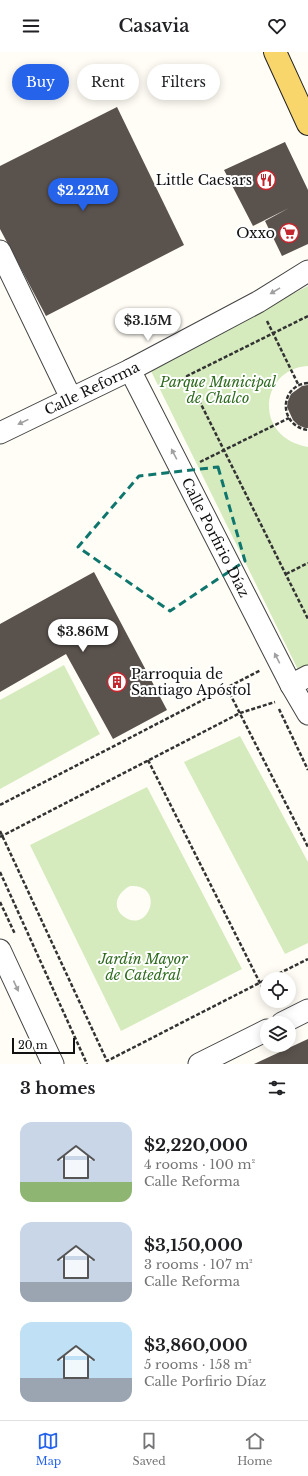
<!DOCTYPE html>
<meta charset="utf-8">
<style>
:root{--surface:#fff;--page:#f6f6f6;--text:#202124;--muted:#757577;--line:#e0e0e0;--accent:#2563eb}
body{margin:0;font-family:"Libre Baskerville",serif;background:var(--page);color:var(--text);height:100vh;display:flex;flex-direction:column;font-size:15px;white-space:nowrap}
*{box-sizing:border-box;margin:0}
p{font-size:13px;color:var(--muted)}
.icon{flex:none;width:22px;height:22px;fill:none;stroke:currentColor;stroke-width:2;stroke-linecap:round;stroke-linejoin:round}
.map{position:relative;height:1012px;overflow:hidden}
.drawer{display:flex;flex-direction:column;background:var(--surface);flex:1}
.drawer>*{flex:none}
.banner{position:absolute;left:12px;top:12px;width:284px;height:36px;display:flex;gap:8px}
.fabs{position:absolute;left:260px;top:920px;display:grid;gap:8px}
.fabs a{display:grid;place-items:center;width:36px;height:36px;border-radius:50%;background:var(--surface);box-shadow:0 2px 10px #0003;font-size:20px}
.scale{position:absolute;left:12px;bottom:10px;width:63px;box-sizing:border-box;padding-left:4px;border:2px solid #111;border-top:0;font-size:11px;line-height:14px;white-space:nowrap;color:#111;-webkit-text-stroke:3px #fff;paint-order:stroke}
.price{position:absolute;translate:-50% -34px;padding:0 9px;border-radius:14px;background:#fff;color:#222;font-size:13px;line-height:26px;filter:drop-shadow(0 1px 2px #0008)}
.price::after{content:'';position:absolute;left:50%;top:24px;width:12px;height:9px;margin-left:-6px;background:inherit;clip-path:polygon(0 0,100% 0,50% 100%)}
.price.selected{background:var(--accent);color:#fff}
ul{padding:0;list-style:none}
li{display:flex;align-items:center;gap:12px;height:100px;padding:0 20px}
li span{display:grid;place-items:center;flex:none;width:112px;height:80px;border-radius:12px;color:#555}
li>.icon{margin-inline-start:auto}
span .icon{width:48px;height:48px;fill:#fffc;stroke-width:1}
li b{font-size:17px}
h2{display:flex;justify-content:space-between;align-items:center;height:48px;padding:0 20px;font-size:17px}
.pill{padding:0 14px;border-radius:18px;background:var(--surface);box-shadow:0 2px 10px #0003;font-size:14px;line-height:36px}
.pill.selected{background:var(--accent);color:#fff}
header{display:flex;justify-content:space-between;align-items:center;height:52px;padding:0 20px;background:var(--surface);font-size:18px;font-weight:600}
.menu{display:flex;justify-content:space-around;align-items:center;height:56px;border-top:1px solid var(--line);background:var(--surface);font-size:11px;color:var(--muted)}
.menu a{display:grid;justify-items:center;gap:2px}
.menu .selected{color:var(--accent)}
.map>svg:first-child{display:block}
.green{fill:#d5ebbd;fill-rule:evenodd}
.building{fill:#5a524d}
.lines{fill:none;stroke-linecap:round;stroke-linejoin:round}
.minor-casing{stroke:#444;stroke-width:23}
.major-casing{stroke:#222;stroke-width:24}
.path{stroke:#333;stroke-width:2.5;stroke-dasharray:4 2;stroke-linecap:butt}
.minor{stroke:#fff;stroke-width:21}
.major{stroke:#f9d66b;stroke-width:22}
.oneway{fill:#a0a0a0}
.marked{fill:none;stroke:#0f766e;stroke-width:3;stroke-dasharray:8 5;stroke-linejoin:round}
.labels{text-anchor:middle;stroke-width:4;stroke-linejoin:round;paint-order:stroke}
.poi-label{font-size:14px;fill:#111;stroke:#fff;text-anchor:end}
.park-label{font-size:14px;font-style:italic;fill:#2f6b1f;stroke:#fff}
.street-label{font-size:14px;fill:#111;stroke:#fff}
</style>
<header><svg class="icon" aria-label="menu" viewBox="0 0 24 24"><path d="M4 6h16M4 12h16M4 18h16"/></svg>Casavia<svg class="icon" aria-label="heart" viewBox="0 0 24 24"><path d="M12 20l-8-8c-3-5 5-10 8-4 3-6 11-1 8 4z"/></svg></header>
<div class="map">
<svg width="308" height="1012" viewBox="0 0 308 1012">
<rect width="100%" height="100%" fill="#fffdf5"/>
<!-- green -->
<g class="green">
<path d="M308,234V314C259,317 253,386 308,395V638L149,315Z"/>
<path d="M64,613L100,682L0,737V648Z"/>
<path d="M240,684L308,810V891L285,902L184,710Z"/>
<path d="M147,735L242,917L121,979L30,793ZM130,834C167,832 148,884 123,864C111,854 118,840 130,834Z"/>
</g>
<!-- building -->
<g class="building">
<path d="M117,55L184,193L46,264L0,177V114Z"/>
<path d="M285,90L308,138V192L282,204L265,169L289,156L253,174L224,118Z"/>
<path d="M308,333V376H305L298,373L293,368L287,355L288,349L291,342L302,334Z"/>
<path d="M94,520L167,658L113,687L66,602L0,640V572Z"/>
<path d="M308,987V1012H254Z"/>
</g>
<g class="lines">
<defs>
<g id="minor">
<path d="M0,199L71,346"/>
<path id="s1" d="M130,318L291,633L308,662"/>
<path id="s2" d="M0,381L130,318L258,250L308,219"/>
<path d="M291,633L308,624"/>
<path d="M0,898L53,1012"/>
<path d="M282,971L308,958"/>
<path d="M199,1012L267,978"/>
</g>
<path id="major" d="M275,0L308,72"/>
</defs>
<!-- minor casing -->
<use href="#minor" class="minor-casing"/>
<!-- major casing -->
<use href="#major" class="major-casing"/>
<!-- path -->
<g class="path">
<path d="M308,264L187,324L308,567"/>
<path d="M267,269L299,334"/>
<path d="M308,331C279,333 278,374 308,378"/>
<path d="M200,410L289,366"/>
<path d="M286,522L308,511"/>
<path d="M227,636L308,795"/>
<path d="M279,657L308,718"/>
<path d="M148,708L267,945"/>
<path d="M0,753L261,618"/>
<path d="M0,779L107,1009L267,927"/>
<path d="M0,785L240,661L275,650"/>
<path d="M0,820L87,1012"/>
<path d="M0,850L15,882"/>
<path d="M268,927L308,907"/>
</g>
<!-- minor -->
<use href="#minor" class="minor"/>
<!-- major -->
<use href="#major" class="major"/>
</g>
<!-- one-way arrows -->
<defs><path id="oneway-solid" d="M-6-.8H1V-3.2L6.5 0L1 3.2V.8H-6Z"/></defs>
<g class="oneway">
<use href="#oneway-solid" transform="translate(275 239) rotate(149)"/>
<use href="#oneway-solid" transform="translate(23 370) rotate(154)"/>
<use href="#oneway-solid" transform="translate(174 402) rotate(-118)"/>
<use href="#oneway-solid" transform="translate(277 606) rotate(-117)"/>
<use href="#oneway-solid" transform="translate(16 934) rotate(65)"/>
</g>
<!-- marked area -->
<path class="marked" d="M218,415L245,509L170,559L78,495L139,424Z"/>
<!-- icons -->
<defs>
<symbol id="restaurant-ring" viewBox="-11 -11 22 22"><circle r="9.5" fill="#fff" stroke="#c4262e" stroke-width="1.5"/><path d="M-5-6h1v4h1v-4h1v4h1v-4h1v5L-1.5 .5V6h-2V.5L-5-1ZM5-6V6H3V1.5H1.5Q1.5-4 5-6Z" fill="#c4262e"/></symbol>
<symbol id="supermarket-ring" viewBox="-11 -11 22 22"><circle r="9.5" fill="#fff" stroke="#c4262e" stroke-width="1.5"/><path d="M-6-5.5h2.5l.6 2H6L4.5 2H-2.5L-4.4-4H-6ZM-1.5 3.2a1.3 1.3 0 1 0 .1 0ZM3 3.2a1.3 1.3 0 1 0 .1 0Z" fill="#c4262e"/></symbol>
<symbol id="building-ring" viewBox="-11 -11 22 22"><circle r="9.5" fill="#fff" stroke="#c4262e" stroke-width="1.5"/><path d="M-4-6H4V6H1V3H-1V6H-4ZM-2.5-4.3h1.7v1.8h-1.7ZM.8-4.3h1.7v1.8H.8ZM-2.5-1h1.7V.8h-1.7ZM.8-1h1.7V.8H.8Z" fill="#c4262e"/></symbol>
</defs>
<g fill-rule="evenodd">
<use href="#restaurant-ring" x="255" y="117" width="22" height="22"/>
<use href="#supermarket-ring" x="278" y="170" width="22" height="22"/>
<use href="#building-ring" x="106" y="619" width="22" height="22"/>
</g>
<g class="labels">
<!-- poi labels -->
<g class="poi-label">
<text x="252" y="133">Little Caesars</text>
<text x="275" y="186">Oxxo</text>
<text x="131" y="627" text-anchor="start">Parroquia de<tspan x="131" dy="16">Santiago Apóstol</tspan></text>
</g>
<!-- park labels -->
<g class="park-label">
<text x="218" y="335">Parque Municipal<tspan x="218" dy="16">de Chalco</tspan></text>
<text x="143" y="912">Jardín Mayor<tspan x="143" dy="16">de Catedral</tspan></text>
</g>
<!-- street labels -->
<g class="street-label">
<text dy="5" stroke="none"><textPath href="#s2" startOffset="102">Calle Reforma</textPath></text>
<text dy="5" stroke="none"><textPath href="#s1" startOffset="188">Calle Porfirio Díaz</textPath></text>
</g>
</g>
</svg>
<div class="fabs">
<a><svg class="icon" aria-label="locate" viewBox="0 0 24 24"><circle cx="12" cy="12" r="6"/><path d="M12 2v4M12 18v4M2 12h4M18 12h4"/></svg></a>
<a><svg class="icon" aria-label="layers" viewBox="0 0 24 24"><path d="M12 4l9 5-9 5-9-5zM3 14l9 5 9-5"/></svg></a>
</div>
<div class="scale">20 m</div>
<b class="price selected" style="left:83px;top:160px">$2.22M</b>
<b class="price" style="left:148px;top:290px">$3.15M</b>
<b class="price" style="left:83px;top:601px">$3.86M</b>
<div class="banner">
<a class="pill selected">Buy</a>
<a class="pill">Rent</a>
<a class="pill">Filters</a>
</div>
</div>
<section class="drawer">
<h2>3 homes<svg class="icon" aria-label="filters" viewBox="0 0 24 24"><path d="M4 7h16M4 17h16"/><circle cx="9" cy="7" r="2"/><circle cx="15" cy="17" r="2"/></svg></h2>
<ul>
<li><span style="background:linear-gradient(#c9d6e8 75%,#8fb573 0)"><svg class="icon" aria-label="home" viewBox="0 0 24 24"><path d="M3 11l9-7 9 7M6 9v11h12V9"/></svg></span><div><b>$2,220,000</b><p>4 rooms · 100 m²</p><p>Calle Reforma</p></div></li>
<li><span style="background:linear-gradient(#c9d6e8 75%,#9aa5b1 0)"><svg class="icon" aria-label="home" viewBox="0 0 24 24"><path d="M3 11l9-7 9 7M6 9v11h12V9"/></svg></span><div><b>$3,150,000</b><p>3 rooms · 107 m²</p><p>Calle Reforma</p></div></li>
<li><span style="background:linear-gradient(#bfe0f5 70%,#9aa5b1 0)"><svg class="icon" aria-label="home" viewBox="0 0 24 24"><path d="M3 11l9-7 9 7M6 9v11h12V9"/></svg></span><div><b>$3,860,000</b><p>5 rooms · 158 m²</p><p>Calle Porfirio Díaz</p></div></li>
</ul>
</section>
<nav class="menu">
<a class="selected"><svg class="icon" aria-label="map" viewBox="0 0 24 24"><path d="M3 6l6-2 6 2 6-2v14l-6 2-6-2-6 2zM9 4v14M15 6v14"/></svg>Map</a>
<a><svg class="icon" aria-label="saved" viewBox="0 0 24 24"><path d="M7 4h10v16l-5-4-5 4z"/></svg>Saved</a>
<a><svg class="icon" aria-label="home" viewBox="0 0 24 24"><path d="M3 11l9-7 9 7M6 9v11h12V9"/></svg>Home</a>
</nav>
